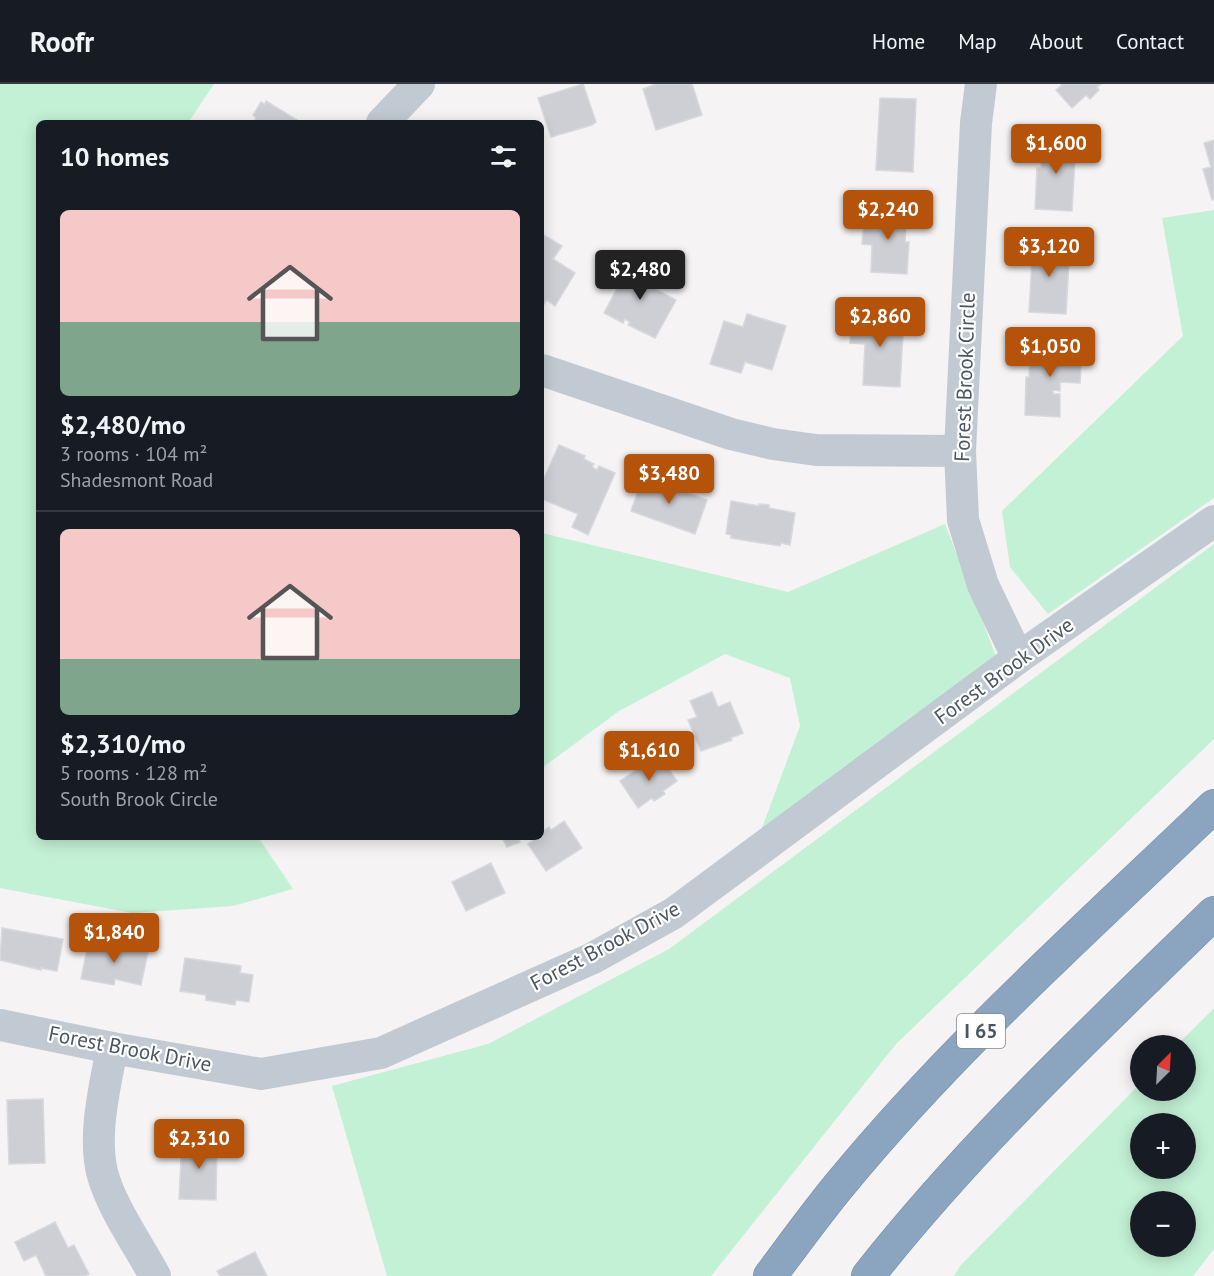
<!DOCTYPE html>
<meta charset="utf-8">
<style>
:root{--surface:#171b24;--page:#20242c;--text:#f1f3f6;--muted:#9ea1a6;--line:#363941;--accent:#b45309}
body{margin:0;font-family:"PT Sans",sans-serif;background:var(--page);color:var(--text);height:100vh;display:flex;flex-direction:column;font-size:22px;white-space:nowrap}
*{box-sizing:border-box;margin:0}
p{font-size:20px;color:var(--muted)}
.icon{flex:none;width:33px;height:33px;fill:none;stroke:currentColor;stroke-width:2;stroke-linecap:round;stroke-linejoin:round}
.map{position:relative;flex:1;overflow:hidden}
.sheet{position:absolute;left:36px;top:36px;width:508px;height:720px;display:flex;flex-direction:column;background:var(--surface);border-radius:9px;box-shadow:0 3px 15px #0003}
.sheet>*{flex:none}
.needle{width:39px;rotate:24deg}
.tools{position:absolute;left:1130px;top:951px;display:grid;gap:12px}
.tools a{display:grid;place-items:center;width:66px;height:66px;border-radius:50%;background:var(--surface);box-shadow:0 3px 15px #0003;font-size:30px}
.price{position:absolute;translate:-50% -51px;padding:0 14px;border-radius:6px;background:var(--accent);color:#fff;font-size:20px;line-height:39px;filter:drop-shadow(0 2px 3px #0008)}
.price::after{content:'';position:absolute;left:50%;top:36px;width:18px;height:14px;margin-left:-9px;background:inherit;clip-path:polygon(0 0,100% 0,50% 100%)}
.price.selected{background:#222;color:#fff}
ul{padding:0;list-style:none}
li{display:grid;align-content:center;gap:12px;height:318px;padding:0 24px}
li+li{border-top:2px solid var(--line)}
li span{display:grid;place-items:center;height:186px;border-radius:9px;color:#555}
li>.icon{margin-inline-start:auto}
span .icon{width:108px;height:108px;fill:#fffc;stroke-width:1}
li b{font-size:26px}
h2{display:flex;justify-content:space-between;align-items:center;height:72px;padding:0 24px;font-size:26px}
header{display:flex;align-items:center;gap:36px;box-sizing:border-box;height:84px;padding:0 30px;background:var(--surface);border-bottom:2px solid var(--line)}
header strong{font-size:28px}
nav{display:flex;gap:33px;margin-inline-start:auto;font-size:21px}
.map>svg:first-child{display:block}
.green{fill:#c3f1d5;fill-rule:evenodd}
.building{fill:#cdcfd5;stroke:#d7d9de;stroke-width:1.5}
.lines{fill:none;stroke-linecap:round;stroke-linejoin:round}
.highway-casing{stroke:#7690ad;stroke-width:34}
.minor{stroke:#c1cad2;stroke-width:32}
.highway{stroke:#8ba5c1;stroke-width:33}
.labels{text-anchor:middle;stroke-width:4.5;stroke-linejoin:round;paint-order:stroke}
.shield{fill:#fff;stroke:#808990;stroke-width:1.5}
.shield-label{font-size:20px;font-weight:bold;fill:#4a5661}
.street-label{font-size:21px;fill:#4a5661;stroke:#fff}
</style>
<header>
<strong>Roofr</strong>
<nav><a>Home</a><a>Map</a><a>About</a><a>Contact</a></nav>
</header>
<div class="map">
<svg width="1214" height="1192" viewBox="0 0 1214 1192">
<rect width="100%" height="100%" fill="#f5f3f3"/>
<!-- green -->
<g class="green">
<path d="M0,0H214L188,39H39V753H258L293,805L233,822L132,829L0,804Z"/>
<path d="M1214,126V414L1048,530L1010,483L1002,427L1183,252L1162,134Z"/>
<path d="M945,440L997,575L760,749L800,642L790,594L725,570L619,627L542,684V449L788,508Z"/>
<path d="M1214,460V655L896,960L711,1192H387L332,1002L488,960L669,865Z"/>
<path d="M1214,924V1165L1193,1192H954L960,1182L1140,1000V1006H1185V962L1177,961ZM1140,1040H1185V1084H1140ZM1140,1118H1185V1162H1140Z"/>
</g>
<!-- building -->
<g class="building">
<path d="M583,0L596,38L592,41L551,53L538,14Z"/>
<path d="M656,0H692L702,31L656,46L643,5Z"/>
<path d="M1061,0H1101L1097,3L1099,6L1090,15L1086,11L1072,24L1056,6L1062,1Z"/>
<path d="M880,14L916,15L913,88L876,86Z"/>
<path d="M266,17L302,39H253L256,34L253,31L261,18L265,20Z"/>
<path d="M1043,54L1076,56L1072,127L1035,125L1037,84H1041Z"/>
<path d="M1214,56V115L1212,116L1203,85L1211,83L1204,59Z"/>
<path d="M875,125L907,127L905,158H909L907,190L871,188L872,161L862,160L864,136L874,137Z"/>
<path d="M542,150L562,162L553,175L575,189L555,222L547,216L544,220L542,218Z"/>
<path d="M1033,158L1070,160L1066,230L1029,228Z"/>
<path d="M634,173L653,184L644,199L676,216L655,254L628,241L630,238L625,235L623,239L604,229Z"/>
<path d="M867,229L904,231L900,303L863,301L865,260L850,259L852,234H867Z"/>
<path d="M747,230L786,242L772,286L745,278L741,289L710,280L724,237L743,243Z"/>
<path d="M1030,261L1069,263L1070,265H1082L1080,299L1060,298V307L1053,306V310H1060V333L1025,331L1026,293H1029Z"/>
<path d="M559,361L585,372L584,375L594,380L592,383L597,386L599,382L615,389L588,451L572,443L578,430L542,415V399Z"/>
<path d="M643,393L666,401L667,397L682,402L680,406L707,416L695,450L631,427Z"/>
<path d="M731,417L759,422V420L769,421V424L795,429L790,461L781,459L780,462L731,454V451L726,450Z"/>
<path d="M712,608L718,623L730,618L743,649L731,654L732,656L701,667L688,636L697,633L690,617Z"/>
<path d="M659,671L677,697L663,707L665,710L654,717L652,714L638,724L620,697Z"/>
<path d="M564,737L582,764L546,787L528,760L538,753H542V748L549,743L551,746Z"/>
<path d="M502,753H518L520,758L507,763Z"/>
<path d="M491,779L505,809L466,827L452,798Z"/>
<path d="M2,844L63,855L57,887L41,884V886L0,876Z"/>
<path d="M89,856L148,868L141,901L115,895L114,901L81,895Z"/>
<path d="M185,874L241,882L240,889L253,891L249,918L236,916L235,921L206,916V911L180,907Z"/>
<path d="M43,1015L45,1079L9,1080L7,1016Z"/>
<path d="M182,1056H217L216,1116L179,1115Z"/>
<path d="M55,1138L68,1164L74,1161L89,1190L84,1192H46L36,1171L24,1177L15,1158Z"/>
<path d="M255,1168L267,1192H220L217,1187Z"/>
</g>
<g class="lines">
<defs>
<g id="highway">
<path d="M770,1192C794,1160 817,1128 842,1098C954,962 1087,844 1214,722"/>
<path d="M868,1192C972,1060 1094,946 1214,829"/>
</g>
</defs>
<!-- highway casing -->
<use href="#highway" class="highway-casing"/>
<!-- minor -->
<g class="minor">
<path d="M981,0L976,39L960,367L963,436L983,501L1018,574"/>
<path d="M382,39L419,0"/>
<path d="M542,286L731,350L773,360L816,366L960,367"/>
<path d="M0,941L112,964L261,990L381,969L593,874L674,829L1018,574L1214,437"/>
<path d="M112,964C105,1003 93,1049 102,1088C110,1121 139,1162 155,1192"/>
</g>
<!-- highway -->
<use href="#highway" class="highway"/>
</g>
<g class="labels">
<!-- shield labels -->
<rect class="shield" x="957" y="930" width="48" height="34" rx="4.5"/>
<g class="shield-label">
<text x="981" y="954">I 65</text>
</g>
<!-- street labels -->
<g class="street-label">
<text transform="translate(965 293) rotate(-88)" y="7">Forest Brook Circle</text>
<text transform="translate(1004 587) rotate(-36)" y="7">Forest Brook Drive</text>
<text transform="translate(605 862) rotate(-28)" y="7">Forest Brook Drive</text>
<text transform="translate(130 965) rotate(11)" y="7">Forest Brook Drive</text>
</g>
</g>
</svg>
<div class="tools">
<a><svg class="needle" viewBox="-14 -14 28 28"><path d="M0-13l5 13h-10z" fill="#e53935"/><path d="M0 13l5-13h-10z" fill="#9ea1a6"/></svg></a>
<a>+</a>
<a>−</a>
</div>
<b class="price" style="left:1056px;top:91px">$1,600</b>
<b class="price" style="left:888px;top:157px">$2,240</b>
<b class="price" style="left:1049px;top:194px">$3,120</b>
<b class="price selected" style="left:640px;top:217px">$2,480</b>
<b class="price" style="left:880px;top:264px">$2,860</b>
<b class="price" style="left:1050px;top:294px">$1,050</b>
<b class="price" style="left:669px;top:421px">$3,480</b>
<b class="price" style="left:649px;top:698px">$1,610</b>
<b class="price" style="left:114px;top:880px">$1,840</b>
<b class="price" style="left:199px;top:1086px">$2,310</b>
<section class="sheet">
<h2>10 homes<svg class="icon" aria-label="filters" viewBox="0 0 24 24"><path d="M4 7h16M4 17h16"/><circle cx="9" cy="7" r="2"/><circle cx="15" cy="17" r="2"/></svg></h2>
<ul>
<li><span style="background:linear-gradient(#f6c9c9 60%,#7fa58c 0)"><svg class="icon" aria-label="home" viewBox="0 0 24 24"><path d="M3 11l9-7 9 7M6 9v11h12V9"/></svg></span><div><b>$2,480/mo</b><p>3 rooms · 104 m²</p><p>Shadesmont Road</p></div></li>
<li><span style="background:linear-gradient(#f6c9c9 70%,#7fa58c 0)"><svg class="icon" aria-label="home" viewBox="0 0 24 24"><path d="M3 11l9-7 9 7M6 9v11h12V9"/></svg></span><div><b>$2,310/mo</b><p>5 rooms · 128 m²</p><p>South Brook Circle</p></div></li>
</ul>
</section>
</div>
